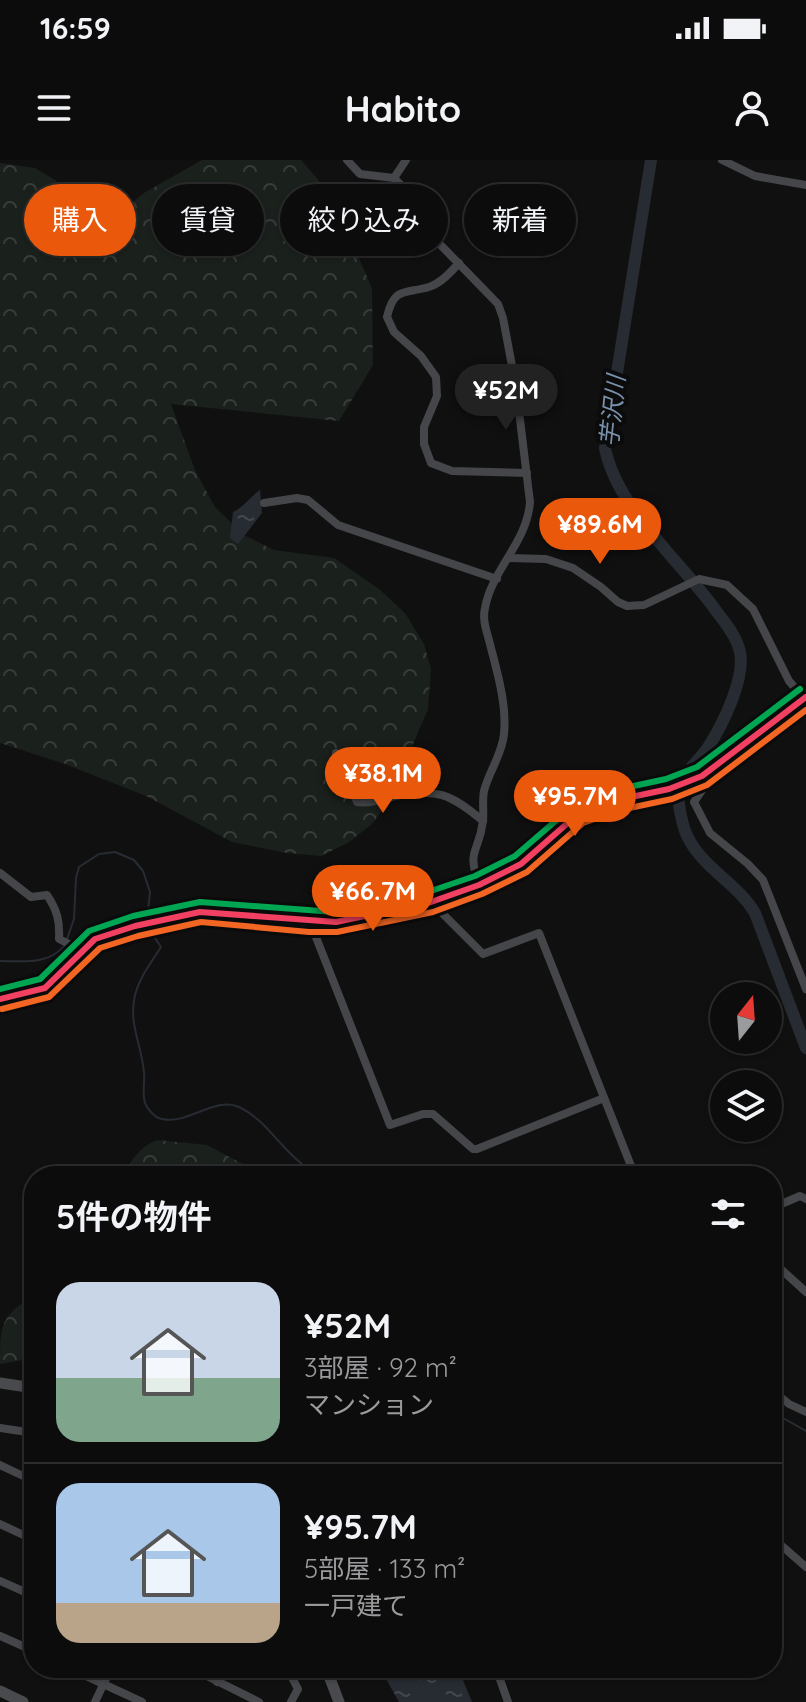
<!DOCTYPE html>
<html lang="ja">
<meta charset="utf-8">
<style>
:root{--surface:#0c0c0d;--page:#1a1a1b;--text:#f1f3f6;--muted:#9a9b9d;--line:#2c2c2e;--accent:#ea580c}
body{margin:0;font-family:Quicksand,"Noto Sans JP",sans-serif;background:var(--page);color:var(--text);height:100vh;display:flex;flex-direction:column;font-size:30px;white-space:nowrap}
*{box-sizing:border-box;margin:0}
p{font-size:26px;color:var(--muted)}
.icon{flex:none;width:44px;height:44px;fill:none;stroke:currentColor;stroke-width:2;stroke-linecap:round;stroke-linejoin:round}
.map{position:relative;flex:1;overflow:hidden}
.details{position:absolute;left:24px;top:1006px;width:758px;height:512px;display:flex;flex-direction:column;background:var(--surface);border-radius:32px;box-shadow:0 2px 6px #0004,0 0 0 2px var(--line)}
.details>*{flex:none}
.guide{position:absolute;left:24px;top:24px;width:758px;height:72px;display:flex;gap:16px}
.needle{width:52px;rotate:17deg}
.buttons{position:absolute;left:710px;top:822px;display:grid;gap:16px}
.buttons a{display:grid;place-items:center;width:72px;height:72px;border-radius:50%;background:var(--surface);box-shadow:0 2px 6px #0004,0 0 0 2px var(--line);font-size:40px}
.price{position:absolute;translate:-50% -68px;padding:0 18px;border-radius:28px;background:var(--accent);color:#fff;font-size:26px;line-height:52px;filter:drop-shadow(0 2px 4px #0008)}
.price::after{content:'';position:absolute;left:50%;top:48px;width:24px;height:18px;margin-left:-12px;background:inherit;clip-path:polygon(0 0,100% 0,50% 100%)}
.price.active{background:#222;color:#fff}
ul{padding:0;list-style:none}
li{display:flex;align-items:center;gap:24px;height:200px;padding:0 32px}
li+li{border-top:2px solid var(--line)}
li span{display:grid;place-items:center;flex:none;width:224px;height:160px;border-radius:24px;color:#555}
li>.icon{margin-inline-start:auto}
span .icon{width:96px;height:96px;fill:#fffc;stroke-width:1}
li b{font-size:34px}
h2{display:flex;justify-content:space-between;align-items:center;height:96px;padding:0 32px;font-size:34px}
.tag{padding:0 28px;border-radius:36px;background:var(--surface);box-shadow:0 2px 6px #0004,0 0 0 2px var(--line);font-size:28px;line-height:72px}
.tag.active{background:var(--accent);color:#fff}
.status{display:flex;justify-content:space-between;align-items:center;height:56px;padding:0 40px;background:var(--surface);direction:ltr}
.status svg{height:22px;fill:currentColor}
header{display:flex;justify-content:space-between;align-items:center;height:104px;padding:0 32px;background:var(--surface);font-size:36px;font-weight:700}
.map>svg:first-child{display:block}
.forest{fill:url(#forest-crowns)}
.water{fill:url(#water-ripples)}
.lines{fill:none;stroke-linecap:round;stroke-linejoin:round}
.stream{stroke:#272c33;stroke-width:2}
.river{stroke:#272c33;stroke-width:12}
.street{stroke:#454649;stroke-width:8}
.secondary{stroke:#494a4d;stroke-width:11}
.bus-1-casing{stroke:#0b0b0c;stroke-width:12}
.bus-2-casing{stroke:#0b0b0c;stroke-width:12}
.bus-3-casing{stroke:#0b0b0c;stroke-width:12}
.bus-1{stroke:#f24062;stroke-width:6}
.bus-2{stroke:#f26522;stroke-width:6}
.bus-3{stroke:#00a651;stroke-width:6}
.labels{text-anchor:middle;stroke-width:8;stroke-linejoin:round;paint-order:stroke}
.water-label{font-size:24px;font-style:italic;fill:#7991ac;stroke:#0b0b0c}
</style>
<div class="status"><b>16:59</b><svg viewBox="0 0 49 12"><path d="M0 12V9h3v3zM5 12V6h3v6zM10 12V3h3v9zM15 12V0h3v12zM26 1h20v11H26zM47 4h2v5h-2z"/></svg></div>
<header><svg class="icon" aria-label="menu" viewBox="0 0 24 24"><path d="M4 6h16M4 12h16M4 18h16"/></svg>Habito<svg class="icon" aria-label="person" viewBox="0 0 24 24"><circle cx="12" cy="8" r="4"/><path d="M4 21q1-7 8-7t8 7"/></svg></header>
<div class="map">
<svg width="806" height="1542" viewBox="0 0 806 1542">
<defs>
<pattern id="forest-crowns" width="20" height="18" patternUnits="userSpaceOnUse" patternTransform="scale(2)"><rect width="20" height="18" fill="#1a201b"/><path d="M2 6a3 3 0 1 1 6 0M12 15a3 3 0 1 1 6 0" fill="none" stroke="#383d3a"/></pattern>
<pattern id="water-ripples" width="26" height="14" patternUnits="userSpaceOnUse" patternTransform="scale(2)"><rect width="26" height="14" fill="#272c33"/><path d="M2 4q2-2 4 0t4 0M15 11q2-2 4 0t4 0" fill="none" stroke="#43484e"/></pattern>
</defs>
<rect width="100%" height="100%" fill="#101011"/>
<!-- forest -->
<g class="forest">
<path d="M202,0H301L320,22L342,60L372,128L373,205L339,261L171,244L195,310L215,347L244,375L274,390L334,398L379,429L405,453L424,484L431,509L428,549L389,641L372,664L349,682L321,696L287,693L232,682L146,636L65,604L0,583V3L35,8L55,20L87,49L102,53L124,49L144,33Z"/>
<path d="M157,980L207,985L239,1002L276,1016H122C131,1001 140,986 157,980Z"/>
<path d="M34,1135V1198L0,1204C0,1165 0,1157 34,1135Z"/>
</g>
<!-- water -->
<g class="water">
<path d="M260,330L262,353L238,384L230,378L233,352C244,347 250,337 260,330Z"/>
<path d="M380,1508H458L472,1542H399Z"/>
</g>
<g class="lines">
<!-- stream -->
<g class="stream">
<path d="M149,769L161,787C151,803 140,816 135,835C128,864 142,885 144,913C145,922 142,934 145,943C148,950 155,958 162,959C188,965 215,936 239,947C258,956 270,972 284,987C294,998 305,1007 316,1016"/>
<path d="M67,779L74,759L76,718L79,707L99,694L115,692L134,700L143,711L150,732L147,759"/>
<path d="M0,801C24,801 49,805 65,785"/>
<path d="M772,1252L806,1271"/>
</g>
<!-- river -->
<path class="river" d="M651,0L605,288C617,349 681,401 717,452C725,463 735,474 739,488C748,515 722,566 707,589C698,602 682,613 679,629C677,642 681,658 685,671C699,707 736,721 755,753L806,888"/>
<!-- street -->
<g class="street">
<path d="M347,0L360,14L394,18L404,28L408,40L428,72L498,144L503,158L516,227L530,342C527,383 492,409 485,448C482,460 487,472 490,484C497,512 507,544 504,574C502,595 489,611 484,631C482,641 484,651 483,661C479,694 466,688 479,725"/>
<path d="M722,0L755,16L806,25"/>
<path d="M394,18L406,0"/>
<path d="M459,103C451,112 441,123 429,127C406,134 394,126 387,157L394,172L421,196L436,217L437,236L424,267V284L431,303L452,311L527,313"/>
<path d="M264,343L297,338L308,340L338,365L497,419"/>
<path d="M509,398L546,399L573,408L601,427L618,442L627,446L644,445L699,419L727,425L753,449L789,521L804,538"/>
<path d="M336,593L357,642C370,644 382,639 395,636C437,628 451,634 483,661"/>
<path d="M702,616L705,626L694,642L710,673L748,704L763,720L806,829"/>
<path d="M0,713L31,737L47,735C57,750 60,761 59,779L81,790"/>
<path d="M431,742L483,794L539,773L635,1016"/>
<path d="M310,762L390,965L423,954H433L473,989H477L604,938"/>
<path d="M772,1048L800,1036L806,1039"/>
<path d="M772,1101L806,1132"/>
<path d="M772,1230L789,1244L806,1252"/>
<path d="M0,1268L34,1273"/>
<path d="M0,1305L34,1321"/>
<path d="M0,1364L34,1380"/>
<path d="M772,1383L782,1386L806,1407"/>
<path d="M0,1421L34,1436"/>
<path d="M0,1476L34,1491"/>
<path d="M69,1508L142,1542"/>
<path d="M191,1508L259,1542"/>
<path d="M287,1508L298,1529L291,1542"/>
<path d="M496,1508L508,1542"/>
<path d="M217,1522L224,1508"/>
<path d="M95,1542L111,1508"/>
</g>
<!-- secondary -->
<g class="secondary">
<path d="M0,839L45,828L95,779L135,766L200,752L310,762H336L431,742L479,725L521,704L578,654L617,640L669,629L702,616L731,596L806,537"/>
<path d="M0,1223L34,1228"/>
<path d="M326,1508L339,1542"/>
<path d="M0,1531L23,1542"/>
</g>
<defs>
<path id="bus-1" d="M0,839L45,828L95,779L135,766L200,752L336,762L431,742L479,725L521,704L578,654L617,640L669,629L702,616L806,537"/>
<path id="bus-2" d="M2,849L49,837L100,788L138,776L201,762L309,772H337L433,752L482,734L527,712L583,663L620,650L672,639L707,625L806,550"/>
<path id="bus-3" d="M0,829L40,819L89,771L133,756L200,742L335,752L428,732L475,716L515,696L574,645L615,630L666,619L697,607L800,529"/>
</defs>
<!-- bus-1 casing -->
<use href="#bus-1" class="bus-1-casing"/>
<!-- bus-2 casing -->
<use href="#bus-2" class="bus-2-casing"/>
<!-- bus-3 casing -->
<use href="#bus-3" class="bus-3-casing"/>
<!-- bus-1 -->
<use href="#bus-1" class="bus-1"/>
<!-- bus-2 -->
<use href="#bus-2" class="bus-2"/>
<!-- bus-3 -->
<use href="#bus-3" class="bus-3"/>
</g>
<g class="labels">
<!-- water labels -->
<g class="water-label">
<text transform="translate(613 251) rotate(-84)" y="8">芋沢川</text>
</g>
</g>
</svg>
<div class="buttons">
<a><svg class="needle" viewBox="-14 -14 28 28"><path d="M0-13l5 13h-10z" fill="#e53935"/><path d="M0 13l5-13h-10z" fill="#9a9b9d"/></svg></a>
<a><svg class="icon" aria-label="layers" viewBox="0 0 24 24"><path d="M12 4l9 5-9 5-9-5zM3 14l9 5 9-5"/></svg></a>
</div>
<b class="price active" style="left:506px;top:272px">¥52M</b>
<b class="price" style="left:600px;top:406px">¥89.6M</b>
<b class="price" style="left:383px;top:655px">¥38.1M</b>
<b class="price" style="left:575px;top:678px">¥95.7M</b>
<b class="price" style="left:373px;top:773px">¥66.7M</b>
<div class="guide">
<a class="tag active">購入</a>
<a class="tag">賃貸</a>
<a class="tag">絞り込み</a>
<a class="tag">新着</a>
</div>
<section class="details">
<h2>5件の物件<svg class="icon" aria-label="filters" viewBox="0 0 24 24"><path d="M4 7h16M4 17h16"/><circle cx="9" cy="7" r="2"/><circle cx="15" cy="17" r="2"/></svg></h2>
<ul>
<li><span style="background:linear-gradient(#c9d6e8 60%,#7fa58c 0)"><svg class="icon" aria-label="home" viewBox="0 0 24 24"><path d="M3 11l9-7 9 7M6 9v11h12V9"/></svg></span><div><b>¥52M</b><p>3部屋 · 92 m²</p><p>マンション</p></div></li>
<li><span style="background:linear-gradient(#a9c7e8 75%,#b9a48a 0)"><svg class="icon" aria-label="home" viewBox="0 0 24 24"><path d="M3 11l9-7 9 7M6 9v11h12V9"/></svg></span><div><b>¥95.7M</b><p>5部屋 · 133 m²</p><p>一戸建て</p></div></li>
</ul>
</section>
</div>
